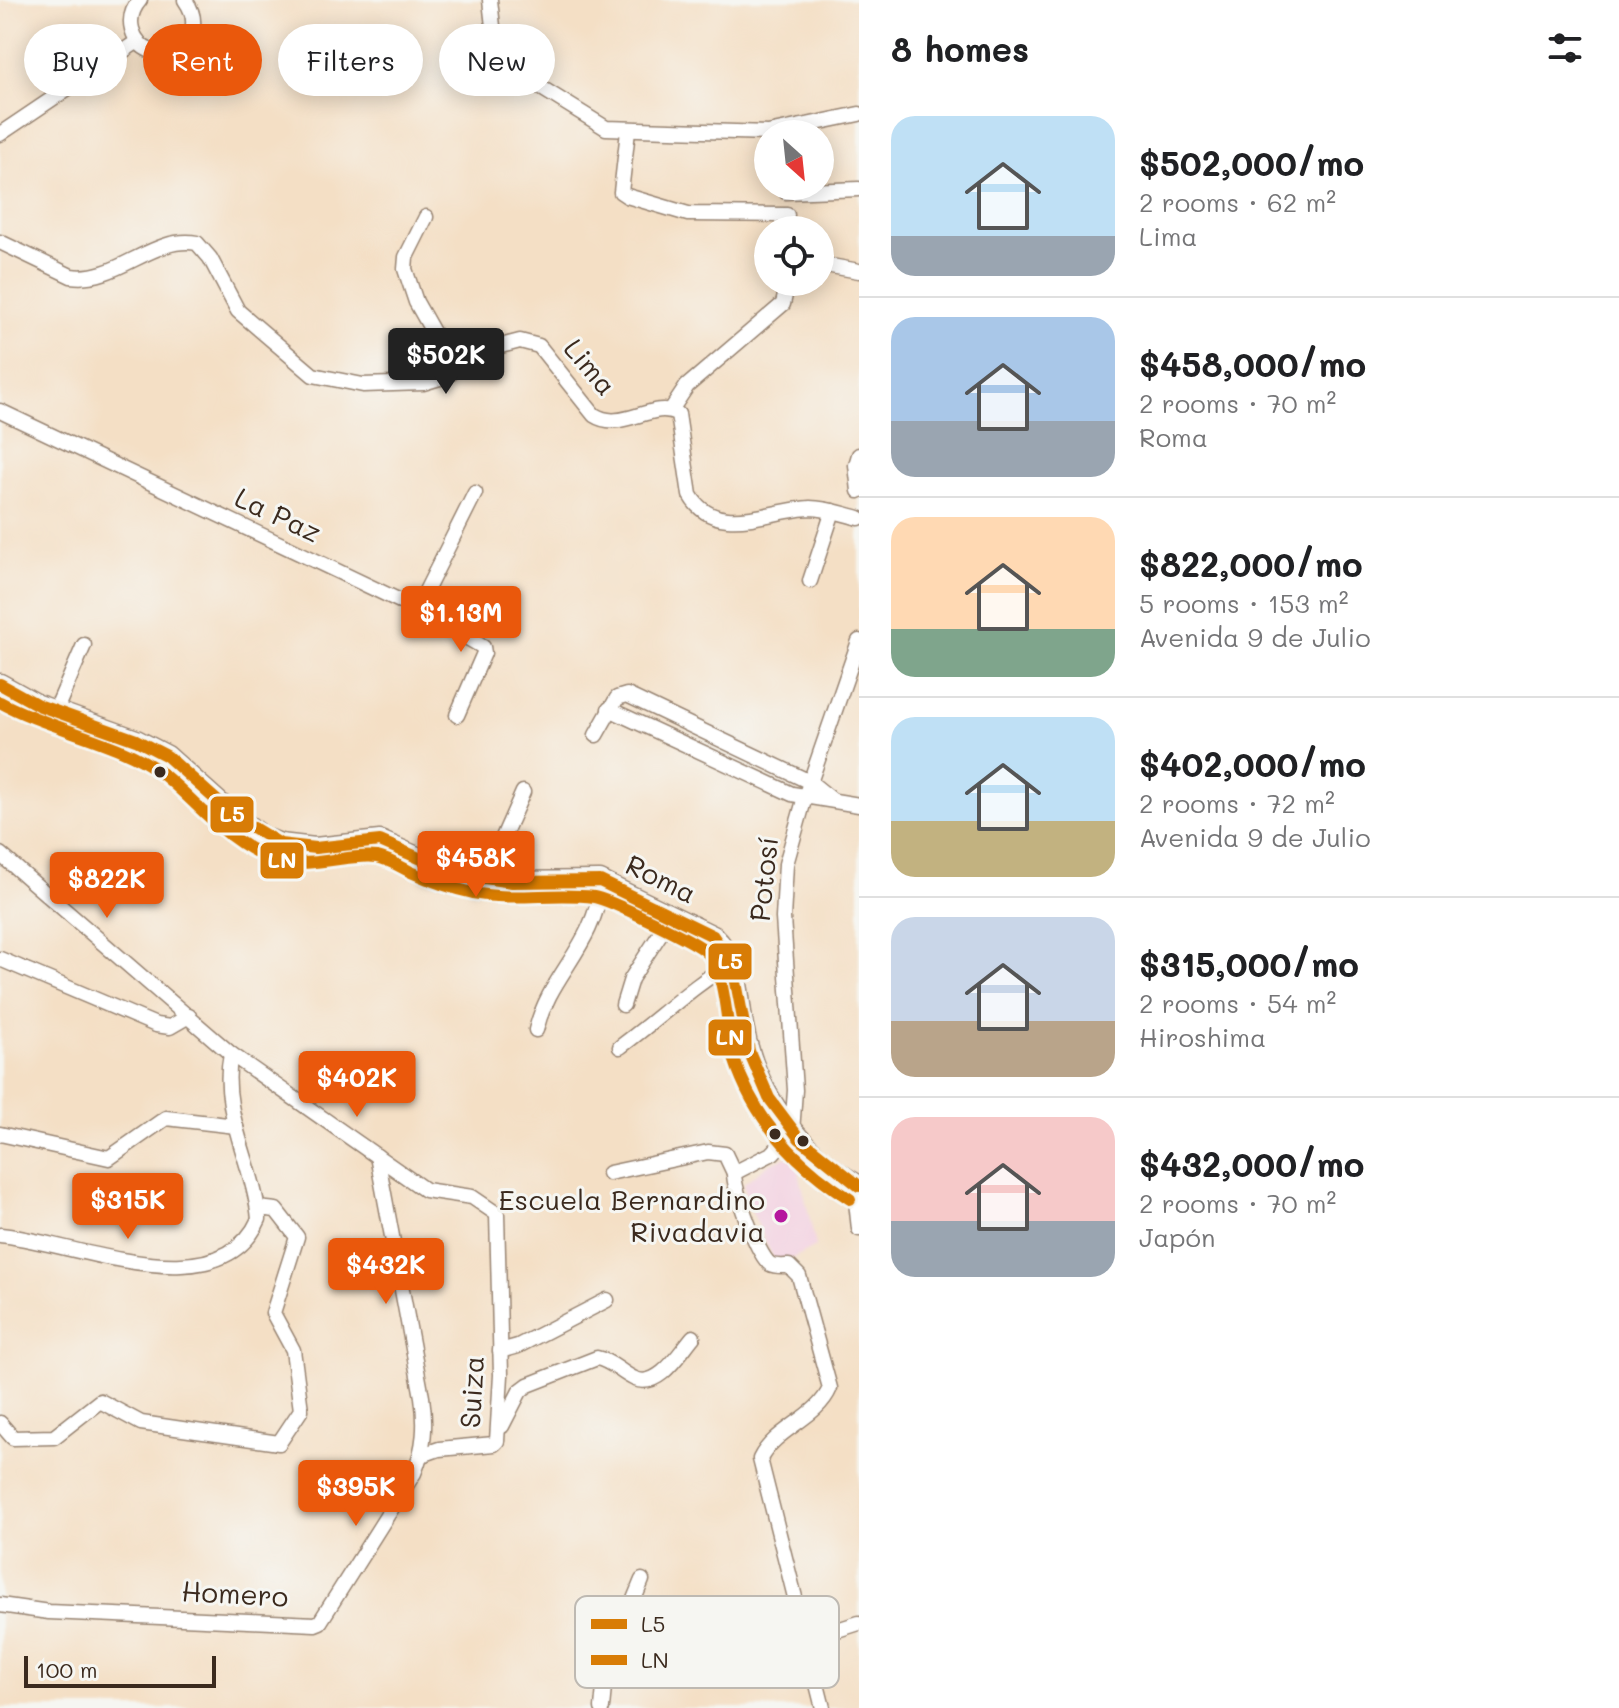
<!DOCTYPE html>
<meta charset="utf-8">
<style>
:root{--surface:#fff;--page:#f6f6f6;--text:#202124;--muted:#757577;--line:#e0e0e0;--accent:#ea580c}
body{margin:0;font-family:Mali,sans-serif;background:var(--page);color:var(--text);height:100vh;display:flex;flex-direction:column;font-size:30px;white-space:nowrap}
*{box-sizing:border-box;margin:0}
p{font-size:26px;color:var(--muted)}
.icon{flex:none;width:44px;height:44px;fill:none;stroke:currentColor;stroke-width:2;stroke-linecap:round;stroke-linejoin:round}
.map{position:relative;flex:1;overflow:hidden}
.panel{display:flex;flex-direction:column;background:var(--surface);width:760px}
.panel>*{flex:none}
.hud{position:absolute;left:24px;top:24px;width:714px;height:72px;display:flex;gap:16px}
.needle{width:52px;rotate:153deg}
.fabs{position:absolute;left:754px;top:120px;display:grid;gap:16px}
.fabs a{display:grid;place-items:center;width:80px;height:80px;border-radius:50%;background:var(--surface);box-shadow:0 4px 20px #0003;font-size:40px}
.scale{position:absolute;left:24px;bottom:20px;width:192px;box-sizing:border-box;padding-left:8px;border:4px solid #3b2a1e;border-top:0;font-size:22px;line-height:28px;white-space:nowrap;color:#3b2a1e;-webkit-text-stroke:6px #f6f6f2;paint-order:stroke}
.price{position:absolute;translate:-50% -68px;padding:0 18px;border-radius:8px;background:var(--accent);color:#fff;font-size:26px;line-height:52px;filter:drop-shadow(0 2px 4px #0008)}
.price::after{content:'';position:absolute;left:50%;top:48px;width:24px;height:18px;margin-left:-12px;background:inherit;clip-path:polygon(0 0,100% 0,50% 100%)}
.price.current{background:#222;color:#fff}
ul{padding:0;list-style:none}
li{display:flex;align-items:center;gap:24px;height:200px;padding:0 32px}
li+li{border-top:2px solid var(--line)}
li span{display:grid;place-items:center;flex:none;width:224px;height:160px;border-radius:24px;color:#555}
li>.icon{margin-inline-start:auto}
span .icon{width:96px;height:96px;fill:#fffc;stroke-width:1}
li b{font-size:34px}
h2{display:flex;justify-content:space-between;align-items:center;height:96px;padding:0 32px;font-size:34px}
.tag{padding:0 28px;border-radius:36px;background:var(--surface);box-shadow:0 4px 20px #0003;font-size:28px;line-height:72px}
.tag.current{background:var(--accent);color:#fff}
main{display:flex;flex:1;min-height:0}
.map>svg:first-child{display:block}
.built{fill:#f3cfe0}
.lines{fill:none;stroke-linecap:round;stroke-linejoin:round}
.minor-casing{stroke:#988472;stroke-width:17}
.secondary-casing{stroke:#988472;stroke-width:23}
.minor{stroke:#fff;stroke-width:14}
.secondary{stroke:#fff;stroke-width:20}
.bus-1-casing{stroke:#f6f6f2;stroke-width:18}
.bus-2-casing{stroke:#f6f6f2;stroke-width:18}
.bus-1{stroke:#d87c06;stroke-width:12}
.bus-2{stroke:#d87c06;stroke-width:12}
.bus-dot{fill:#3b2a1e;stroke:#f6f6f2;stroke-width:3}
.poi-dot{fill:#b5179e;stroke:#f6f6f2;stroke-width:3}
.labels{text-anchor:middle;stroke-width:6;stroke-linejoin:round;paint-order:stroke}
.street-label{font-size:28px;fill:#3b2a1e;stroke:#f6f6f2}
.poi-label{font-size:28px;fill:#3b2a1e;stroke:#f6f6f2;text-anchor:end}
.key{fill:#f6f6f2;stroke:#beb9b2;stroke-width:2}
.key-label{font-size:22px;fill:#3b2a1e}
.line-badge{stroke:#f6f6f2;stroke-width:3}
.badge-label{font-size:22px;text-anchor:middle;font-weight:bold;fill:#fff}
</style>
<main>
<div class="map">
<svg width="859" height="1708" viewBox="0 0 859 1708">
<rect width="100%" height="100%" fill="#f6f6f2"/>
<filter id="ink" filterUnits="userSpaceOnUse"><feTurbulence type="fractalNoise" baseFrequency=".0125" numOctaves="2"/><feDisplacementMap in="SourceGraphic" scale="16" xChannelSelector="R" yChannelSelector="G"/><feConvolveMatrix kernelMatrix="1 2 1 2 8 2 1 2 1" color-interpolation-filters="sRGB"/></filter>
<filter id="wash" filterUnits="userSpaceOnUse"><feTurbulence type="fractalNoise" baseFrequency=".006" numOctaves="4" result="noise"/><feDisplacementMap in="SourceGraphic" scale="32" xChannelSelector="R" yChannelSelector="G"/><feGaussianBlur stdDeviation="1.8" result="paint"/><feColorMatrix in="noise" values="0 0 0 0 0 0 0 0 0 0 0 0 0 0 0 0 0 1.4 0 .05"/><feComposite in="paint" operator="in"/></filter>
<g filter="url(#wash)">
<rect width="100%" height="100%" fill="#f4dfc5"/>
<!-- built -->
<path class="built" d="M795,1154L816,1246L789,1260L775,1262L747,1201L744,1183L770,1163Z"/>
</g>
<g filter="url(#ink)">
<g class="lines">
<defs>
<g id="minor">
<path d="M140,0C133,8 129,18 132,29C145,76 217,45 185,0"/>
<path d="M490,0L495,44L506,66L606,128L768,133L859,114"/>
<path d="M628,131L621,192L627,196L688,214L787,215"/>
<path d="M0,134L138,41"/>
<path d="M786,192L859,189"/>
<path d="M426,217L406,257L405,269L416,302L433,332L446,376"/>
<path d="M0,242L71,276C117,283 152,235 197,243L210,258L238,311L313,375L363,385L423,383L446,376L489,349L520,341L539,346L594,415C622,433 653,399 678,414L690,495C715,540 772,509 810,508C827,508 843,514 859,518"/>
<path d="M820,264L859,271"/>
<path d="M671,410L687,386L783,304L788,282"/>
<path d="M0,411L417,609L475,493"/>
<path d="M859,455L856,465L859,491"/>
<path d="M810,581L833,511"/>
<path d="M417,609L483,647L484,653L457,715"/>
<path d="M609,709L792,794L859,805"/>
<path d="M55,712L84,645"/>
<path d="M596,735L617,698L627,695L810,782L831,799"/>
<path d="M0,854L231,1054L425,1190L472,1197L497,1214L501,1375L497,1441L494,1444L439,1449L422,1455"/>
<path d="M485,878L523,792"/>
<path d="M0,959L156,1025L170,1027L189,1016"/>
<path d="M623,1005L631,979L673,914"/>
<path d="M536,1030C550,973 594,948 602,882"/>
<path d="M620,1047C657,1020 694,984 733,962"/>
<path d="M0,1134L109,1158L166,1118L236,1126"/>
<path d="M609,1173L708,1152L725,1154L734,1173"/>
<path d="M854,1183L859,1229"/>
<path d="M0,1235C70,1241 220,1309 259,1219C254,1165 219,1110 231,1054"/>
<path d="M500,1351L518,1346L607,1300"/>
<path d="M0,1423L13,1438L54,1437L100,1401L141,1423L279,1443L301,1410L293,1350L273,1313L297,1237L276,1210L258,1208"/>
<path d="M502,1426L520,1391L528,1385L597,1358C612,1361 621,1373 635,1379C659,1389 680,1352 693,1337"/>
<path d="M0,1605L49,1612L315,1624L320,1622L414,1473C425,1447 426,1424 422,1397L377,1156"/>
<path d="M806,1640L859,1623"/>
<path d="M602,1708L606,1667L642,1580"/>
<path d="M823,1708L760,1459C775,1428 817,1419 830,1388L799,1276L789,1266C783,1266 775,1267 770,1264C757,1255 734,1189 734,1173L773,1153L792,1132L795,1090L783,918L786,864L805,797L859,641"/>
</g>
<path id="secondary" d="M0,684L38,705L136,740L167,756L234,816L265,838L280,844L315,848L380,841L442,868L477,877L512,882L600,881L713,936C740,961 737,992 743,1026C755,1094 799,1152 859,1186"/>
</defs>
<!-- minor casing -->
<use href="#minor" class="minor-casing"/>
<!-- secondary casing -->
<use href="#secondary" class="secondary-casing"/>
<!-- minor -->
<use href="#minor" class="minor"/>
<!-- secondary -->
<use href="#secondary" class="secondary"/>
<defs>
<path id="bus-1" d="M0,684L38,705L136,740L167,756L234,816L280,844L315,848L380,841L442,868L477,877L512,882L600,881L713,936L733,966L749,1051L769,1098L799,1138L859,1186"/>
<path id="bus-2" d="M0,702C46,728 124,743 160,772C196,800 230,847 275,859C313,870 346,853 377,857C388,859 401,867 411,872C431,881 451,888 473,893C514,901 554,892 594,897C608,899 690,939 703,949C728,967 725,1029 734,1058C754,1120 796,1165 850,1199"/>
</defs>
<!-- bus-1 casing -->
<use href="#bus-1" class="bus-1-casing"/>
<!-- bus-2 casing -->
<use href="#bus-2" class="bus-2-casing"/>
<!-- bus-1 -->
<use href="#bus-1" class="bus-1"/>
<!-- bus-2 -->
<use href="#bus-2" class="bus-2"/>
</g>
</g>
<!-- markers -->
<g class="bus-dot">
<circle cx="160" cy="772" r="7"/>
<circle cx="775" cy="1134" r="7"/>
<circle cx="803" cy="1141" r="7"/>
</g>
<circle class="poi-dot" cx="781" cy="1216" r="8"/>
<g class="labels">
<!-- street labels -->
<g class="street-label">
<text transform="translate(590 367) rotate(50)" y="10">Lima</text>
<text transform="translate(278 515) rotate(25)" y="10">La Paz</text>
<text transform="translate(661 879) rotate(26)" y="10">Roma</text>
<text transform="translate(764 879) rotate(-84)" y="10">Potosí</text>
<text transform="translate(472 1392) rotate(-87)" y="10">Suiza</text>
<text transform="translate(235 1594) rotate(3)" y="10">Homero</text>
</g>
<!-- poi labels -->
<g class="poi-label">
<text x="765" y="1210">Escuela Bernardino<tspan x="765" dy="32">Rivadavia</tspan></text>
</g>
</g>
<!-- legend -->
<rect x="575" y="1596" width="264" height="92" rx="12" class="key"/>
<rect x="591" y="1619" width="36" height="10" fill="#d87c06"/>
<rect x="591" y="1655" width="36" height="10" fill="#d87c06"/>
<g class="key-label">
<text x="641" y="1632">L5</text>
<text x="641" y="1668">LN</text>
</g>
<g class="line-badge">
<rect x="209" y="795" width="46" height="39" rx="8" fill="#d87c06"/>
<rect x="259" y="841" width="46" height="39" rx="8" fill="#d87c06"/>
<rect x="707" y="942" width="46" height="39" rx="8" fill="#d87c06"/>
<rect x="707" y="1018" width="46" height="39" rx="8" fill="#d87c06"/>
</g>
<g class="badge-label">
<text x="232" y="822">L5</text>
<text x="282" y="868">LN</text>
<text x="730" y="969">L5</text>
<text x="730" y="1045">LN</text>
</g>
</svg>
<div class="fabs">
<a><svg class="needle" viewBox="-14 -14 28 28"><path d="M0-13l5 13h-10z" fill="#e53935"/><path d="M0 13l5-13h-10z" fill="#757577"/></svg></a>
<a><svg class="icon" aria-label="locate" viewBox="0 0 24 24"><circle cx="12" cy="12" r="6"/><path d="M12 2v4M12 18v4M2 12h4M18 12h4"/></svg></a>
</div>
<div class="scale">100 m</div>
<b class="price current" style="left:446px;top:396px">$502K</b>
<b class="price" style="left:461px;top:654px">$1.13M</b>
<b class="price" style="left:476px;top:899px">$458K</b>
<b class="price" style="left:107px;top:920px">$822K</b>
<b class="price" style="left:357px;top:1119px">$402K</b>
<b class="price" style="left:128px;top:1241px">$315K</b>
<b class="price" style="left:386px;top:1306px">$432K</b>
<b class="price" style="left:356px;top:1528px">$395K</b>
<div class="hud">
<a class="tag">Buy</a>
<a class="tag current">Rent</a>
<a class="tag">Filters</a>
<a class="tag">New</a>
</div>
</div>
<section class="panel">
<h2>8 homes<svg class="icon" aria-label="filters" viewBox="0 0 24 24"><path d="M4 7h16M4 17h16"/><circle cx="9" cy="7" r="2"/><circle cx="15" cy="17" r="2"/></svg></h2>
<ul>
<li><span style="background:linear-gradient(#bfe0f5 75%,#9aa5b1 0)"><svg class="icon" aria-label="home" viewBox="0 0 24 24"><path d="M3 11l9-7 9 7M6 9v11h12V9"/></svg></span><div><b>$502,000/mo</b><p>2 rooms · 62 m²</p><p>Lima</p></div></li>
<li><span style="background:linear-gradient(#a9c7e8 65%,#9aa5b1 0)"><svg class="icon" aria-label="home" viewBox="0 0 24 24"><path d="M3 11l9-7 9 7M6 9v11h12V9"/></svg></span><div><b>$458,000/mo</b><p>2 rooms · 70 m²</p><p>Roma</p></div></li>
<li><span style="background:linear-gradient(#ffd9b3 70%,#7fa58c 0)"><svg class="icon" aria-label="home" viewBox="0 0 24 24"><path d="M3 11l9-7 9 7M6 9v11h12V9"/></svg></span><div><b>$822,000/mo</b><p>5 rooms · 153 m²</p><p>Avenida 9 de Julio</p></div></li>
<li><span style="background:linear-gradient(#bfe0f5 65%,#c2b280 0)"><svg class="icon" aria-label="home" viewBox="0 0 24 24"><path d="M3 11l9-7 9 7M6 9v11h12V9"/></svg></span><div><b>$402,000/mo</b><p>2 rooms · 72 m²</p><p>Avenida 9 de Julio</p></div></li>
<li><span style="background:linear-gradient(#c9d6e8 65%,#b9a48a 0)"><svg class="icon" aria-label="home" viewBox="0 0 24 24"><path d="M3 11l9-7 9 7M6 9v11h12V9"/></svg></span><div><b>$315,000/mo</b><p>2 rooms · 54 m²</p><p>Hiroshima</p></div></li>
<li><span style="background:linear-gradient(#f6c9c9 65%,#9aa5b1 0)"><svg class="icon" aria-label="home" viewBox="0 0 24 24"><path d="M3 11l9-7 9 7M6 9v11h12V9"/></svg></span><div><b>$432,000/mo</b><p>2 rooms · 70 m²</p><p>Japón</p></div></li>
</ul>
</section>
</main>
